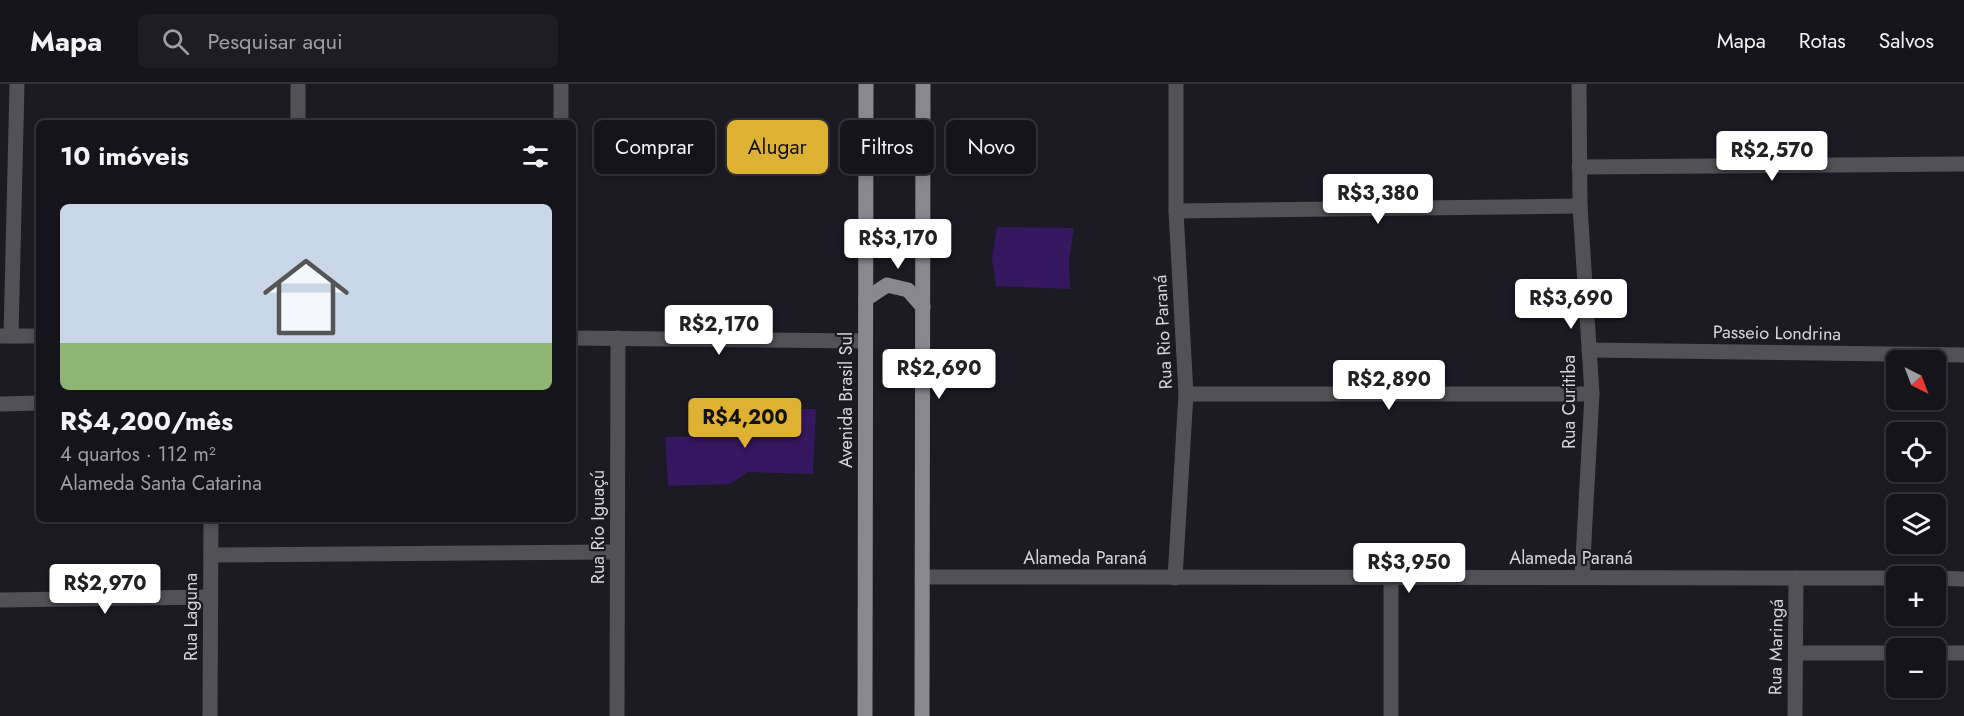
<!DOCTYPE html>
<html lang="pt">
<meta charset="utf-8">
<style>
:root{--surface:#15141a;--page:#1e1d23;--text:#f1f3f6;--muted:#9d9ea2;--line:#343339;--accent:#deb133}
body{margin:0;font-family:Jost,sans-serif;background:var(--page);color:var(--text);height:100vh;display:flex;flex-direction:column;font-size:22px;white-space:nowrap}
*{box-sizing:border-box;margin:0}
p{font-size:20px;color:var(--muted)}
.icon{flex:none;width:33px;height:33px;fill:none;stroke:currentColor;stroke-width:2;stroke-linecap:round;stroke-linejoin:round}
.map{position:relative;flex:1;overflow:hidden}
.panel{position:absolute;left:36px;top:36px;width:540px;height:402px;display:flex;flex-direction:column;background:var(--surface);border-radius:9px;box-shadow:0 3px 9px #0003,0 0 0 2px var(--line)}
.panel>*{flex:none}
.guide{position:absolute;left:594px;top:36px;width:570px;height:54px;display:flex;gap:12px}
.needle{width:39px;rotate:138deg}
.controls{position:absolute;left:1886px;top:266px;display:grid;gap:12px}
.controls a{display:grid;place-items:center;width:60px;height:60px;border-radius:9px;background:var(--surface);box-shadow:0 3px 9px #0003,0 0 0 2px var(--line);font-size:30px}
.price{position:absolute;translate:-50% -51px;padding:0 14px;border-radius:6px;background:#fff;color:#222;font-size:20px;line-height:39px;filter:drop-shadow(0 2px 3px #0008)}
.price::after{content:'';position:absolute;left:50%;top:36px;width:18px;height:14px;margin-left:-9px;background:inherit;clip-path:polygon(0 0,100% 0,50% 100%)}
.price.current{background:var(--accent);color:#111}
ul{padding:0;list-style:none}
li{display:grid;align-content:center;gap:12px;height:318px;padding:0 24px}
li span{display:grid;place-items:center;height:186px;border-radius:9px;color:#555}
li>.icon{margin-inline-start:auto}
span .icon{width:108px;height:108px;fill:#fffc;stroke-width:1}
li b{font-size:26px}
h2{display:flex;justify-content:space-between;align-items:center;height:72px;padding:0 24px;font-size:26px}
.chip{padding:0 21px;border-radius:9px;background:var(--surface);box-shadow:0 3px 9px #0003,0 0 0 2px var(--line);font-size:21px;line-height:54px}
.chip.current{background:var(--accent);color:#111}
header{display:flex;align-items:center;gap:36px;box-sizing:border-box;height:84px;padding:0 30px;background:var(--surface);border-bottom:2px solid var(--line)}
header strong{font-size:28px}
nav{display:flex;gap:33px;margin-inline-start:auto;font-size:21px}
.search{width:420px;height:54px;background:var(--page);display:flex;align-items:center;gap:15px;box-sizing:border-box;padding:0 21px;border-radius:9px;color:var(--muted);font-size:22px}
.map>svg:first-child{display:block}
.building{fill:#361860}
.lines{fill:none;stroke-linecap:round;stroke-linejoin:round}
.minor{stroke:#525156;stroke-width:15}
.major{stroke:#898790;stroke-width:15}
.labels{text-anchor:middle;stroke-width:4.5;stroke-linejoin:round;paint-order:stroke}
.street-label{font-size:18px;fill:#d6d4da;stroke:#1c1a23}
</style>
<header>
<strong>Mapa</strong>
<div class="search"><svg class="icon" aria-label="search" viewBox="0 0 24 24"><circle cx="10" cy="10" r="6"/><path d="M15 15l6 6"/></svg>Pesquisar aqui</div>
<nav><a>Mapa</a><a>Rotas</a><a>Salvos</a></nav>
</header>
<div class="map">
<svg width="1964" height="632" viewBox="0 0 1964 632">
<rect width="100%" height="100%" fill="#1c1a23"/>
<!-- building -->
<g class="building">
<path d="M997,143L1074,144L1069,176L1070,205L996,202L992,174Z"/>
<path d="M735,325H816L813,390L748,388L730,400L668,402L665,353L732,352Z"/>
</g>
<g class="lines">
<!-- minor -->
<g class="minor">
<path d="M1579,0L1580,122L1592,310L1582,493"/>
<path d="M298,39V0"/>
<path d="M561,39V0"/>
<path d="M1579,83L1964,80"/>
<path d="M1176,127L1580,122"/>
<path d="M0,252H39"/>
<path d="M11,252L17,0"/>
<path d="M573,254L865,257"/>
<path d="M1589,266L1964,271"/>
<path d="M1186,310H1592"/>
<path d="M0,320L39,319"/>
<path d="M211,471L617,468"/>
<path d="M922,493L1896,494"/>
<path d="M1175,494L1186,310L1176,127V0"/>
<path d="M1935,494L1964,495"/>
<path d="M0,516L210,513"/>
<path d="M1796,569H1896"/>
<path d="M1935,569H1964"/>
<path d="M210,632L211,435"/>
<path d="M617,632L618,254"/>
<path d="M1391,632V493"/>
<path d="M1795,632L1796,494"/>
</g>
<!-- major -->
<g class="major">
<path d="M866,215L887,201L908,206L923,223"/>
<path d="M865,632L866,0"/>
<path d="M922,632L923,0"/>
</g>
</g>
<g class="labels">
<!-- street labels -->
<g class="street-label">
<text transform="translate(1163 248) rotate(-93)" y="6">Rua Rio Paraná</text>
<text transform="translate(1777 249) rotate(1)" y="6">Passeio Londrina</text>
<text transform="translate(846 316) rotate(-90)" y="6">Avenida Brasil Sul</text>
<text transform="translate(1569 318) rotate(-90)" y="6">Rua Curitiba</text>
<text transform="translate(598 443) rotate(-90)" y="6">Rua Rio Iguaçú</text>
<text x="1085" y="480">Alameda Paraná</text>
<text x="1571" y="480">Alameda Paraná</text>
<text transform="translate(191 533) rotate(-90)" y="6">Rua Laguna</text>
<text transform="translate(1776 563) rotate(-89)" y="6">Rua Maringá</text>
</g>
</g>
</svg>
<div class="controls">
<a><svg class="needle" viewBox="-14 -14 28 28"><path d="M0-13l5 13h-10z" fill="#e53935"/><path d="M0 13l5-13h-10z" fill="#9d9ea2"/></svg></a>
<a><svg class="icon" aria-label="locate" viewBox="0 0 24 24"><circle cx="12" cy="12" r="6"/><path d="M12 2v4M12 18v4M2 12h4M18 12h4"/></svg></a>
<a><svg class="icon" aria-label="layers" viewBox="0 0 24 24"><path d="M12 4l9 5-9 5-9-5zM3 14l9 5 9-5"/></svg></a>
<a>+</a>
<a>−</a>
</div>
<b class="price" style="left:1772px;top:98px">R$2,570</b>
<b class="price" style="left:1378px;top:141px">R$3,380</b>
<b class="price" style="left:898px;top:186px">R$3,170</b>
<b class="price" style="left:1571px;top:246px">R$3,690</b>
<b class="price" style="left:719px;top:272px">R$2,170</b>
<b class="price" style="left:939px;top:316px">R$2,690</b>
<b class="price" style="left:1389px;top:327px">R$2,890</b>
<b class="price current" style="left:745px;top:365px">R$4,200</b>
<b class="price" style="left:1409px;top:510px">R$3,950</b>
<b class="price" style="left:105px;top:531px">R$2,970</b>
<div class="guide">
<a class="chip">Comprar</a>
<a class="chip current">Alugar</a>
<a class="chip">Filtros</a>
<a class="chip">Novo</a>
</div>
<section class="panel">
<h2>10 imóveis<svg class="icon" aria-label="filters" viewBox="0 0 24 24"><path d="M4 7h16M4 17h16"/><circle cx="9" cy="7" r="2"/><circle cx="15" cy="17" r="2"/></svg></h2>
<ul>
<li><span style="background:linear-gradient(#c9d6e8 75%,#8fb573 0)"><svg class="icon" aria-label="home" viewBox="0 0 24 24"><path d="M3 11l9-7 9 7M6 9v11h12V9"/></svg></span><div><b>R$4,200/mês</b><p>4 quartos · 112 m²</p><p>Alameda Santa Catarina</p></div></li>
</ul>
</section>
</div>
